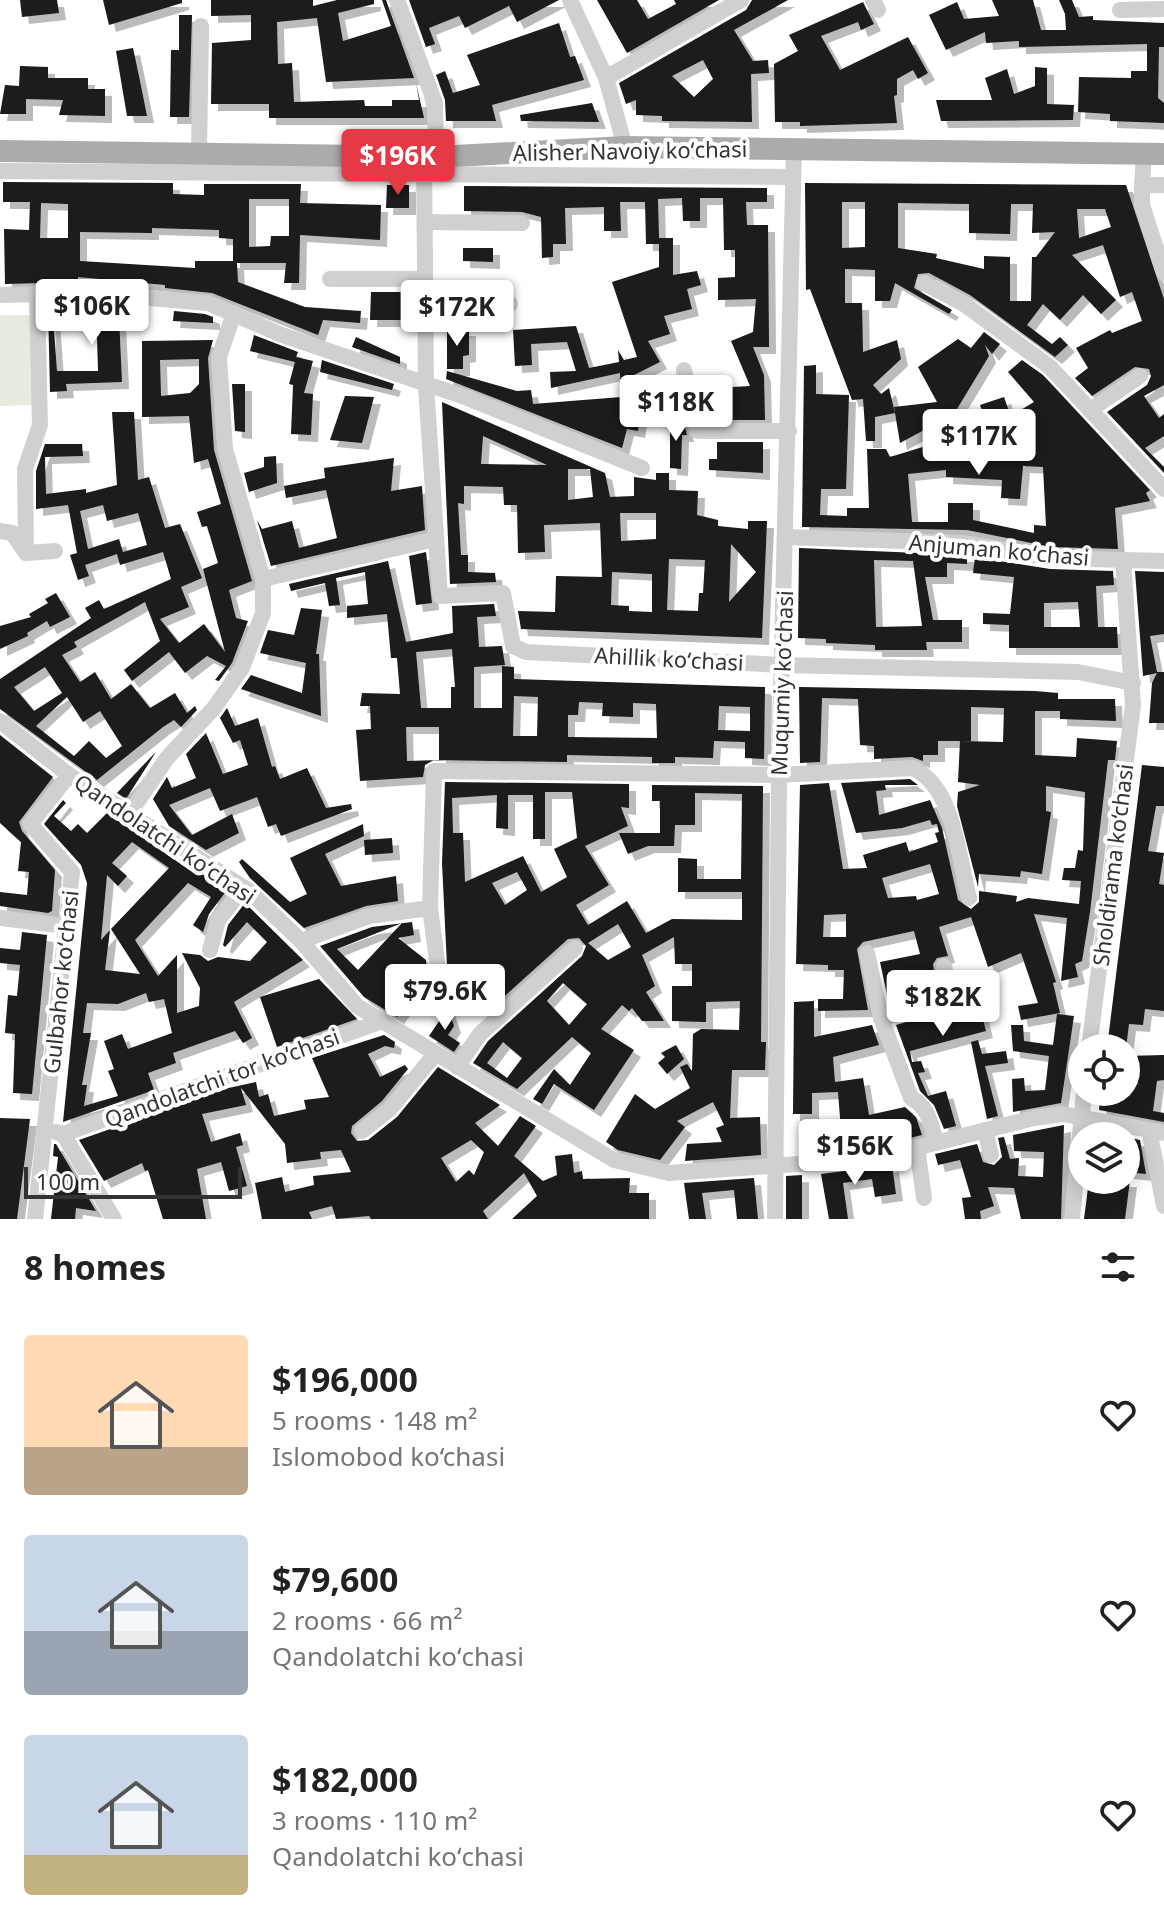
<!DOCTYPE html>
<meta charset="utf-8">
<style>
:root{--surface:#fff;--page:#f2f2f2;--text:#222;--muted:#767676;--accent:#e63946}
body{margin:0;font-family:"Noto Sans",sans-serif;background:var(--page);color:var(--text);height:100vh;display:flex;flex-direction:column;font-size:30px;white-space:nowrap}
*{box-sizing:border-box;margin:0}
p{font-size:26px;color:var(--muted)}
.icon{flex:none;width:44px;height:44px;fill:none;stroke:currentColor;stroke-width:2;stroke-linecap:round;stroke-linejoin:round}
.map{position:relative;height:1219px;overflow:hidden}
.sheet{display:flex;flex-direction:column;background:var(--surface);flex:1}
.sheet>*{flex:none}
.buttons{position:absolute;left:1068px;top:1034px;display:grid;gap:16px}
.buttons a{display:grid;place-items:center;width:72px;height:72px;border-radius:50%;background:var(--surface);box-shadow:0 4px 20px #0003;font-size:40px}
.scale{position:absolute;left:24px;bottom:20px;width:218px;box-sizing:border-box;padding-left:8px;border:4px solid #333;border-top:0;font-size:22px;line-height:28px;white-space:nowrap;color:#333;-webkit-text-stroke:6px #fff;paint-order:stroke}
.price{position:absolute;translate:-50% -68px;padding:0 18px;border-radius:8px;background:#fff;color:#222;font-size:26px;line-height:52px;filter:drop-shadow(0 2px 4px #0008)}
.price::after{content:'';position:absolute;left:50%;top:48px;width:24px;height:18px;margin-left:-12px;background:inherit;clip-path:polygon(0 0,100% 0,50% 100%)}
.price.active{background:var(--accent);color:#fff}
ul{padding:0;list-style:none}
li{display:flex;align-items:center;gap:24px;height:200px;padding:0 24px}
li span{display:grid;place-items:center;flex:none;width:224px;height:160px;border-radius:8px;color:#555}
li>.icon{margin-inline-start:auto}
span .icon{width:96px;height:96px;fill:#fffc;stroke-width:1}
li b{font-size:34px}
h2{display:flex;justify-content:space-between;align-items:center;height:96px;padding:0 24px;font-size:34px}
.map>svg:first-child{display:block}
.green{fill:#e6ecdf}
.building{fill:#1a1a1a;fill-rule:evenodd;filter:url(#shadow)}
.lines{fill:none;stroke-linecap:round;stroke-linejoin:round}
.minor{stroke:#d0d0d0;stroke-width:16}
.major{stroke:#ababab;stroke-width:22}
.labels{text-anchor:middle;stroke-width:8;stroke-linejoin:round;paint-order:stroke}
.street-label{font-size:22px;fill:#333;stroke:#fff}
</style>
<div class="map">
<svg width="1164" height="1219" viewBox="0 0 1164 1219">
<defs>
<filter id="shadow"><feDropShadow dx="7" dy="7" stdDeviation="0" flood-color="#0004"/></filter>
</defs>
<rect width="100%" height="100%" fill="#fff"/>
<!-- green -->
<path class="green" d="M0,315H34L36,405L0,406Z"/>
<!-- building -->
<g class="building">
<path d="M20,0H57L59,13L22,17Z"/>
<path d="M103,0H182V3L109,25Z"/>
<path d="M211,0H313V6L337,0H374V4L338,13L343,41L391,26L382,0H386L414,78L326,82L317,18L277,22L278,64L292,63L294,102L364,100L365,106H392V100H419L416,83L424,118H269V104H211L212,43L251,40V15L211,16Z"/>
<path d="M409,0H559L517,22L509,6L465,28L459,16L429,28L435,44L426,47Z"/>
<path d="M597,0H637L648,19L676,4L674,0H719L627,53Z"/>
<path d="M752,0H788L734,30L753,61L768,60L769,73L751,74L752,122L662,121V116L636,115V100L626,104L619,83L746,10ZM703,60L713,79L694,97L672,76Z"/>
<path d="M992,0H1033L1041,30H1066L1065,14L1059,0H1072L1079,17L1093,16V20L1164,23V47H1159L1158,98L1164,103V123L1110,121V114L1078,112L1079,77L1131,78V71H1147V44L1019,47V41L986,43L985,32L946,50L929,15L957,2L964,19L999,16Z"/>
<path d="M863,2L874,24L861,30L858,22L821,36L840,70L908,37L928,73L918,79L913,70L897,79V95L894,96L897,123L800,126V122H775L774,64L798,51L789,35Z"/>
<path d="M179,15H192L189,117H170L171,50H179Z"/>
<path d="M559,23L570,57L575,56L584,80L492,105L496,121H446L445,100L436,75L445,71L453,93L480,85L467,55Z"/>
<path d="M133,48L140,81L147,116H127L116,51Z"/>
<path d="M20,66L48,67V78H88V89H105V116L59,115L63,100L26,99V114H0L5,85L19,86Z"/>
<path d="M1035,67L1047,68V104L1074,105L1073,120L941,121L936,100H992L985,78L1007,69L1014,94L1035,86Z"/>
<path d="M592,103L599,122L521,121L520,115Z"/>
<path d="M3,182L173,183V194L204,195V184H301L300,203L381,205L380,240L300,235L299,283H284L286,263H237L238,282L305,307L361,311L360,323L323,320L318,335L212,293L165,288V285L78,277V282L5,284L4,229L29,230L30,202H3ZM249,199H289V236H271L270,246L249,247ZM41,203L68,204V238H40ZM152,228L219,230V238L233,239V261H195V268L80,261V232L152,233Z"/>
<path d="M805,183L1126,185L1164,299V385L1144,396L1159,418L1164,414V436L1145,448L1164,467V473L1107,412L1147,385L1151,376L1149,369L1135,367L1092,396L1075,378L1088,368L1076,348L1110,330L1112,333L1142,321L1132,292L1120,297L1103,245L1072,255L1116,300L1101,314L1083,295L1060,320L1043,304L1027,325L1052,344L1060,337L1068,345L1055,357L970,295L929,273L918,274L914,288L952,310L949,314L895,283L890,301H875V270L845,269V303H862L863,352L897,340L901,359L873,385L881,394L889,388L895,413L875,417V441H866L863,399L852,400L810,289L806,290ZM842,202H865V247L842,248ZM898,203L969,204V233L1010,234L1011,204H1033L1032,233L1055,232L1036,257H1032L1031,301H1010V257L984,256V269L936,258L937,254L898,248ZM1077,209H1105L1111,227L1079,238Z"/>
<path d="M387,185H409V208H386Z"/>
<path d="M464,186L767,188V202H746L747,225H768L769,347H753L764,375L765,420H706L699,389L750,386L731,341L753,332L756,299L718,300V278L735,277V250H724L723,198H700V221H683L682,198L658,199L659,238H673V275L697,271L701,285L687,289L692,309L664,316L670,334L648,341L660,362L632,376L639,388L640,419L638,431L627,429L622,448L446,379L447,371L517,391L531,390L533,404L621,397L620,373L551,388L550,372L576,371L567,342L531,344L532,365L515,366L513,330L576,326L589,368L619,362L618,350L624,360L637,357L612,282L659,267V244H646L645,202H620L621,231H604V207L565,208L566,244H553V257L542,258L541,217L522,212L464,211Z"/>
<path d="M463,248H493V262L463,261Z"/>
<path d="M371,292H401V320H370Z"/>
<path d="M77,304V311L53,316L57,371H98L96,305L141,308V319L119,318L122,382L66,384L67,391L50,392L48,305Z"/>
<path d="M174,311L205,314L213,317V323L173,321Z"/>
<path d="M447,329H469V355L463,356V369H447Z"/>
<path d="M984,332L1000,344L992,354L985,345L989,356L954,414L923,422L924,430L900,443L894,407L937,402L918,367L958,339L971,348Z"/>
<path d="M254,335L298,352L296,357L313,361L304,393L313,394L311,435L291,434L293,385L289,384L295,362L250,351Z"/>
<path d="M356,337L400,357V364L352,347Z"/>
<path d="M213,340L208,358L214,450L252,581L229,590L236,618L248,621L232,663L219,681L215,680L226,666L207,656L185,673L169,652L132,681L124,670L160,641L145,602L74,642L77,647L62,655L80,682L95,672L111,699L131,684L150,708L175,693L187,713L195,706L197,710L181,727L174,720L163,727L97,780L0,709V679L91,618L85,608L99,600L104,609L171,579L163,552L120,565L117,554L85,565L89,576L78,580L70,555L77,553L68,505L36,509V471L45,444H82L83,456L45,457L46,494L86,489V493L117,485L112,412H134L138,480L149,477L165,528L180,524L202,578L181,587L189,607L160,619L179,643L204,624L225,652L203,569L218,563L207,526L202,527L197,512L221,504L208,459L194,463L189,416L142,417V341ZM199,359V384L190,393L161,396L160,360ZM103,505L107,521L138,513L147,545L123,552L119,539L88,549L80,511ZM45,667L62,693L34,711L14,687ZM67,697L83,722L100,711L122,746L106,758L89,741L74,756L36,726Z"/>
<path d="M322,360L394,384L392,390L320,372Z"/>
<path d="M1022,360L1043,375L1150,490L1146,493L1150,501L1115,508L1118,549L1051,547L967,530L802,527L804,366L816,365V394L849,395L846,489H821L820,515L847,516V508H869L867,449H886L890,457L926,446L928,461H965L957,436L971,431L980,459L1018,460V450L1032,451L1014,414L1034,402L1008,372ZM1023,466L1043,467L1046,526L1034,525V533L973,520V503H948V522H912L908,474L946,470V477L1002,480L1001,498L1020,499Z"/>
<path d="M232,384H245V432L235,431Z"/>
<path d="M345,396L374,397L362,443L330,440Z"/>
<path d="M1004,397L1012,420L988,428L980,405Z"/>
<path d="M442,402L605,473L610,497L634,496V477L656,480V473H669V490L698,491L697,515L718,520V526L748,529V521H767L762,638L521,629L518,611L555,612L556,576L602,577L600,523L544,525L545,552L518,553L517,505H504L503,487L464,486V504L458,503L461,555H468V572L495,573L496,582L450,584ZM483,436L547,465L481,464ZM568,469H590L593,497L568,500ZM620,513H656V539L621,541ZM731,544L756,572L729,602ZM669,559L705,560L703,593H699L698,611L667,610ZM612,572L652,574V612L629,611V606L611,605Z"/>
<path d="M670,419L683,420L687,435H682L681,469L670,468Z"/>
<path d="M717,442H763V473L709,470V459H717Z"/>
<path d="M276,456L277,483L249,492L244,473L264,467V457Z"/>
<path d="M394,458L391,491L422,486L425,530L271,566L257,520L262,529L292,521L299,548L337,538L326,490L286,498L284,486L325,478L324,468Z"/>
<path d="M799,548L967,555V564L947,563V577H925L933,620H962V642H926L927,650H875V645L826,643V639L798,638ZM874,560L913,561L922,626L876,627Z"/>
<path d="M426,552L432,603L416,605L409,556Z"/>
<path d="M975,557L1050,569L1113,571L1114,585L1096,586L1098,627H1117L1118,648H1009V625L983,624V613L1010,614L1014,577L973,573ZM1078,602L1080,627H1044V603Z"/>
<path d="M388,561L406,642L453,633L452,606L494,604L496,616L477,617L479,647L502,646L505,665L474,667V708H502V666L514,667V679L765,687L764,759L745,758V742L714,741L713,758L675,757V763H652V757L567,755V762L434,760L425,765L423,777L360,781L356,730L371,729L370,706H360L362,693L400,694L397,658H391L387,614L347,618V606L368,604L365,572L336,578L340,605L329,606L325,583L291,591L289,584ZM452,649L455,687H451V708H421L416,652ZM514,696L538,697L537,736H513ZM579,702L603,703L602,716L633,717V703L656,704L657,738L568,737V715H578ZM719,706L750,707V731L718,730ZM406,727H439V760L407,761Z"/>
<path d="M1135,571L1164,572V634L1150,636L1157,672H1164V723H1149L1152,683L1157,673L1143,676Z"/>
<path d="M56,593L70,617L50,627L47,621L27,633L28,636L0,649V626L31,617L29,614L48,603L45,599Z"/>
<path d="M301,608L322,610L316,654H319L321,716L241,689L251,675L302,693L306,663L260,653L268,630L294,635Z"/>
<path d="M799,687L1035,691L1058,693V699H1115L1116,721L1060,719V711H1035V755L1076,757L1077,738L1117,741L1115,760H1108L1090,912L1082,961L1075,964L1078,977L1061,981L1067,918L1034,914L1056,982L1053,983L1060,1013L1021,1020L1018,1006L1038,1003L1021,953L988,967L971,917L939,927L948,956L937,958L933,964L937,991L889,1004L880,962L920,954L914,931L863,942L857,949L868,1010L818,1011V999H843L844,970H828V965L796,964L800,785L829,783L843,869L867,868L863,855L906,842L909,852L938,842L935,833L939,832L937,824L932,825L930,820L902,828L856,833L841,783L910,779L918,785H885L886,790L876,791L879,815L930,800L942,828L958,900L971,909L979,902V891L1017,896L1016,902L1028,898L1079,904L1081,881L1062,880L1064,868H1075L1078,850L1083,851L1085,792L1046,786V811L1051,812L1042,874L1021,871L1020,877L979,874L978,887L957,806L958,792L980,785L958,782L960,741L1003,742L1004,708L971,707V741H938V755H923V761L912,757L874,759V746L860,745L858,699L822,698L820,762L800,763ZM930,864L939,894L917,900L916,896L888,898L882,878ZM846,914V937H823L824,915Z"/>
<path d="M227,708L235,726L258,718L272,767L275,766L280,779L307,768L326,808L351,804L352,809L281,836L276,824L268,827L257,797L220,811L210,788L169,805L192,835L232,814L239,833L206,850L169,826L153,799L167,777L172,788L196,778L186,754L206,733L223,774L248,765L240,740L233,743L220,718Z"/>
<path d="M0,735L53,777L19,822L22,831L55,870L52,911L48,913L0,906V892L27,895L29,872L18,871L21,842L0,823Z"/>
<path d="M156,752L126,799L117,793L150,758Z"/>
<path d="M1142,765L1164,767V806H1156L1148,851L1164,853L1159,884L1164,885V1011L1145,1009L1143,1025L1129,1024L1126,1048H1107Z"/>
<path d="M445,782L629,784V808L621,807L628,826L585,846L609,885L576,905L588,925L627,901L646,933L672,919L742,920V892H678V858L697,859V879H741L742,794L695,793V825H675L674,846H648L628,854L619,833H660V801H652V785L763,786L761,1042H766L765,1070H732L730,1118L760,1117L761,1155L685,1161L687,1144L722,1142L716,1128L724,1125L713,1102L677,1121L685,1127L660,1160L618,1150L606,1142L635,1094L655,1109L690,1088L680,1067L687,1064L692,1071L693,1034L701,1029L739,1030L740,1001L706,1002V1022L672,1021V986H692V964H675L674,937L642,955L655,986L646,992L664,1021H642L632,1008L629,1011L622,1005L601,1029L634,1050L594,1110L554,1084L542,1104L533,1099L554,1069L570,1085L591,1053L572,1037L517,1089L473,1063L488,1041L582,956L586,946L579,938L568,939L487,1012L465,981L466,1007H449L442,863ZM545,792H572L577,838L554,849L567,877L541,892L523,856L465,882L463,833H453L452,798L497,795L496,828L508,829V795H533V839H545ZM517,872L527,890L505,905L492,883ZM618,924L631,947L608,960L588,943ZM563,983L587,1004L569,1025L547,1001ZM503,1042L522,1058L507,1078L487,1063Z"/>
<path d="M63,800L66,803L54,816L71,831L78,824L87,833L107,813L198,876L193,868L227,890L209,914L203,932L193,925L211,897L188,883L135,940L158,976L177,955V1013L199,1006L200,988L182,953L200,955L208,961L218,957L250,961L267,942L247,922L225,947L223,945L228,925L245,903L303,960L234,1002L252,1038L243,1043L235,1031L173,1053L176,1063L148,1073L154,1090L63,1122L87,883L81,865L44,824ZM132,842L169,868L111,929L140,974L105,970L110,930L101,940L107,875L118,886L127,876L112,863ZM146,993L149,1002L164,999L172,1033L128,1049L122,1034L104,1041L114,1069L108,1071L118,1096L84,1106L87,1085H82L91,1033H83L87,1003L118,1004Z"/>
<path d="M363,824L364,836L325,854L341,886L396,876L398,901L366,906L304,928L250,878L239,862L242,859L290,902L307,894L290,858Z"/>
<path d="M392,838L393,853L365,855L364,840Z"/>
<path d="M412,922L414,935L398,938L426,960L427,972L410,995L412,1004L406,1005L397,1017L364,997L320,946L372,927ZM402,923L358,970L337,949Z"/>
<path d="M22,932L47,935L32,1094L13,1093L15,1034L5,1033L8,995L17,996L20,965L0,963V948L20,950Z"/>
<path d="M972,977L986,1031L910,1051L912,1062L921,1061L925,1072L918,1073L928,1096L946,1091L956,1126L944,1129L934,1105L920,1091L896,1025L951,1009L960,994L959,980Z"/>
<path d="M319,979L357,1019L277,1047L260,997Z"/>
<path d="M814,1001V1037L872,1025L879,1045L833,1057L835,1082L863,1078L869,1115L905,1107L916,1117L922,1135L870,1148L819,1152V1144L842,1143L838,1092L812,1093V1114H793L794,1002Z"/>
<path d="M448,1008L454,1026L448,1035L460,1043L454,1052L429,1036Z"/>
<path d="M1057,1014L1074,1016L1061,1103L1013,1112L1012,1079L1024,1078L1025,1091L1045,1090L1049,1056L1013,1051L1011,1025H1023L1024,1041L1053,1045Z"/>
<path d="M384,1035L395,1042L394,1048L385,1046L368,1054L380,1077L405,1065L408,1069L382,1101L352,1126L351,1133L357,1141L368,1140L397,1117L438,1067L500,1105L475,1123L498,1146L520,1116L536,1126L514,1156L543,1181L557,1175L555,1156L572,1154L574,1173L582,1171L583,1179L630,1178L629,1193H649V1219H512L537,1196L524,1173L483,1211L488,1219H371L369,1216L336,1219L332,1206L309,1212L312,1219H262L255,1183L282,1177L285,1192L314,1185L313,1176L351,1172L341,1150L320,1152L321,1159L287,1163L285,1144L241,1088L246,1105L202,1114L211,1142L240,1133L243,1145L236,1147L247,1186L229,1191L221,1162L197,1169L206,1219H163L148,1170L145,1171L142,1163L104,1181L79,1140L224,1089L256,1082L259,1097L268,1094L274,1116L306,1109L304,1100L329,1097L312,1058ZM471,1140L484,1152L474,1175L469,1170L456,1182L441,1158Z"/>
<path d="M978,1040L982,1054L1006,1051L1008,1063L985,1066L998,1116L987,1119L971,1042Z"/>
<path d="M676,1045L684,1059L667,1074L658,1063L665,1057L661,1053Z"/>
<path d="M1164,1055V1080L1157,1081L1153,1111L1164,1113V1122L1099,1110L1101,1092H1126V1056Z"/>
<path d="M0,1118L30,1119L17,1219H0Z"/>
<path d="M1064,1125L1061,1219H1021L1014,1188L988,1187L994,1206L980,1211L981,1219H965L962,1198L971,1197L960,1160L938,1165L935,1154L977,1144L983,1162L994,1165L1002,1157L998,1138L1004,1137L1010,1159L1019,1158L1018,1176L1043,1177L1044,1152L1014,1151L1013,1135Z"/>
<path d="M1126,1137L1140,1140L1146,1174L1126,1172Z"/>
<path d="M54,1144H56L96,1211L76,1208L75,1219H51L58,1157L53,1156Z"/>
<path d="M892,1165L896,1194L875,1197L872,1179L843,1183L848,1219H829L821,1174Z"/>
<path d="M802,1175V1219H786V1176Z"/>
<path d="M754,1178L758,1219H737L734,1190L702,1193L706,1219H689L684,1183Z"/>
<path d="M1089,1180H1130L1125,1219H1084Z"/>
</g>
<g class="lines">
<!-- minor -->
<g class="minor">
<path d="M397,0L435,103L436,157"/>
<path d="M570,0L606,78L625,147"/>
<path d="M873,0L878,10"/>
<path d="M1120,10L1164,9"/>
<path d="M606,78L741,0"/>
<path d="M199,154L201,26"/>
<path d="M1144,154L1142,185H1164"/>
<path d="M424,157L426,386L440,596L503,593L513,646L526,652L782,665L1078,672L1133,683"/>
<path d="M0,171L793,177"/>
<path d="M1142,185V205L1164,273"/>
<path d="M425,222L522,223"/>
<path d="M330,279H425"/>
<path d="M924,283L964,304L1050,367L1164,489"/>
<path d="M1,295L90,293L208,303L282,335L465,397L642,468"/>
<path d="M425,304H510"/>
<path d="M684,370L697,431H789"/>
<path d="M1090,410L1140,376"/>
<path d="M0,531L12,533L26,553L55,551"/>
<path d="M786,537L963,543L1050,558L1164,561"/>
<path d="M26,553L25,469L40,425L37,295"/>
<path d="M263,579L435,539"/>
<path d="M0,721L69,775L249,891L301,941L357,1006L614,1160L669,1173L872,1159L1034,1118L1063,1114L1164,1133"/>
<path d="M129,814L167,758L214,708L242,668L263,613V579L225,449L219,357L234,313"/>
<path d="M430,908L439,976"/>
<path d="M0,918L66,926"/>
<path d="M301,941L369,916L430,908L434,771L779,775L913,768C955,788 958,857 969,898"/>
<path d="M210,950L218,920L243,888"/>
<path d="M867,953L881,1018"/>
<path d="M1089,1048L1133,705L1123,560"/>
<path d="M457,1067L480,1034L575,948"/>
<path d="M985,1130L991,1155"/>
<path d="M1149,1130L1164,1206"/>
<path d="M362,1131L390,1109L435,1054"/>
<path d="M56,1132L63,1134L114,1219"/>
<path d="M63,1134L380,1022"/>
<path d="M936,1143C931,1125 929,1107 911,1098L881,1018L945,1000L950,990L944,966"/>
<path d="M917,1147L924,1198"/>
<path d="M35,1219L72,872L30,824L69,775"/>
<path d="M775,1219L779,775L794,148"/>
<path d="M1072,1219L1084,1092"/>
</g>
<!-- major -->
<path class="major" d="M0,151L436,157L625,147L1164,154"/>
</g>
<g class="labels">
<!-- street labels -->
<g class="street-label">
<text transform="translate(630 151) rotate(-1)" y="8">Alisher Navoiy koʻchasi</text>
<text transform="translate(999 550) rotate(5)" y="8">Anjuman koʻchasi</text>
<text transform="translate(669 659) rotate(3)" y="8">Ahillik koʻchasi</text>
<text transform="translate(782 683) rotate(-88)" y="8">Muqumiy koʻchasi</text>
<text transform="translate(165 839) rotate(34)" y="8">Qandolatchi koʻchasi</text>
<text transform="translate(1113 865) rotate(-83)" y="8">Sholdirama ko‘chasi</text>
<text transform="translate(61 982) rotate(-84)" y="8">Gulbahor koʻchasi</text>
<text transform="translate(222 1078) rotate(-20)" y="8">Qandolatchi tor ko‘chasi</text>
</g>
</g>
</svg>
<div class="buttons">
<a><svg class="icon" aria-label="locate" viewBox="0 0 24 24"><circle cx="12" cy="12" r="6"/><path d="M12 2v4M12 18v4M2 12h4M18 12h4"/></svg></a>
<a><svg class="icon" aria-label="layers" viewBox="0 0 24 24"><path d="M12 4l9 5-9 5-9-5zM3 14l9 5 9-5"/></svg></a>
</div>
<div class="scale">100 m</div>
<b class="price active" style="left:398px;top:197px">$196K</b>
<b class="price" style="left:92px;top:347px">$106K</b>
<b class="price" style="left:457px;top:348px">$172K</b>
<b class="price" style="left:676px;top:443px">$118K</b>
<b class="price" style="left:979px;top:477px">$117K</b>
<b class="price" style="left:445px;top:1032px">$79.6K</b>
<b class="price" style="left:943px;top:1038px">$182K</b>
<b class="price" style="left:855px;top:1187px">$156K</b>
</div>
<section class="sheet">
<h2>8 homes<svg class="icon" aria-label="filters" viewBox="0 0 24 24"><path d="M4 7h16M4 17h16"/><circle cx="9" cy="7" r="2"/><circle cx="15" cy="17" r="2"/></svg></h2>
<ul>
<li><span style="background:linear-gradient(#ffd9b3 70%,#b9a48a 0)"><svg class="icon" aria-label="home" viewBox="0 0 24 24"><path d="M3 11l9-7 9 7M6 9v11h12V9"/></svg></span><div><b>$196,000</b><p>5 rooms · 148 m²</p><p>Islomobod ko‘chasi</p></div><svg class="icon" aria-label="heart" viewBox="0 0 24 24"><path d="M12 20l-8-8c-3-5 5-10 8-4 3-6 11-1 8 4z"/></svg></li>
<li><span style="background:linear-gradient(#c9d6e8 60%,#9aa5b1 0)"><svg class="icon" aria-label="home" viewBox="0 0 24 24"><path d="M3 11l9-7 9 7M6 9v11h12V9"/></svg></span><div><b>$79,600</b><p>2 rooms · 66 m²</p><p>Qandolatchi koʻchasi</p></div><svg class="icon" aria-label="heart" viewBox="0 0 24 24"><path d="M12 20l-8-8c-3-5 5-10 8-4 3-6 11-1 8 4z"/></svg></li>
<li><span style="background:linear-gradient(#c9d6e8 75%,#c2b280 0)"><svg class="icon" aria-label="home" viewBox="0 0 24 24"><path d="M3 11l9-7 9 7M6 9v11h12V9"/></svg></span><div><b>$182,000</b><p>3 rooms · 110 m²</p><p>Qandolatchi koʻchasi</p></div><svg class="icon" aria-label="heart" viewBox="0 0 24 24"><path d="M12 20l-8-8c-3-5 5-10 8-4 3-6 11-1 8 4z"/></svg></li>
</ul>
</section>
